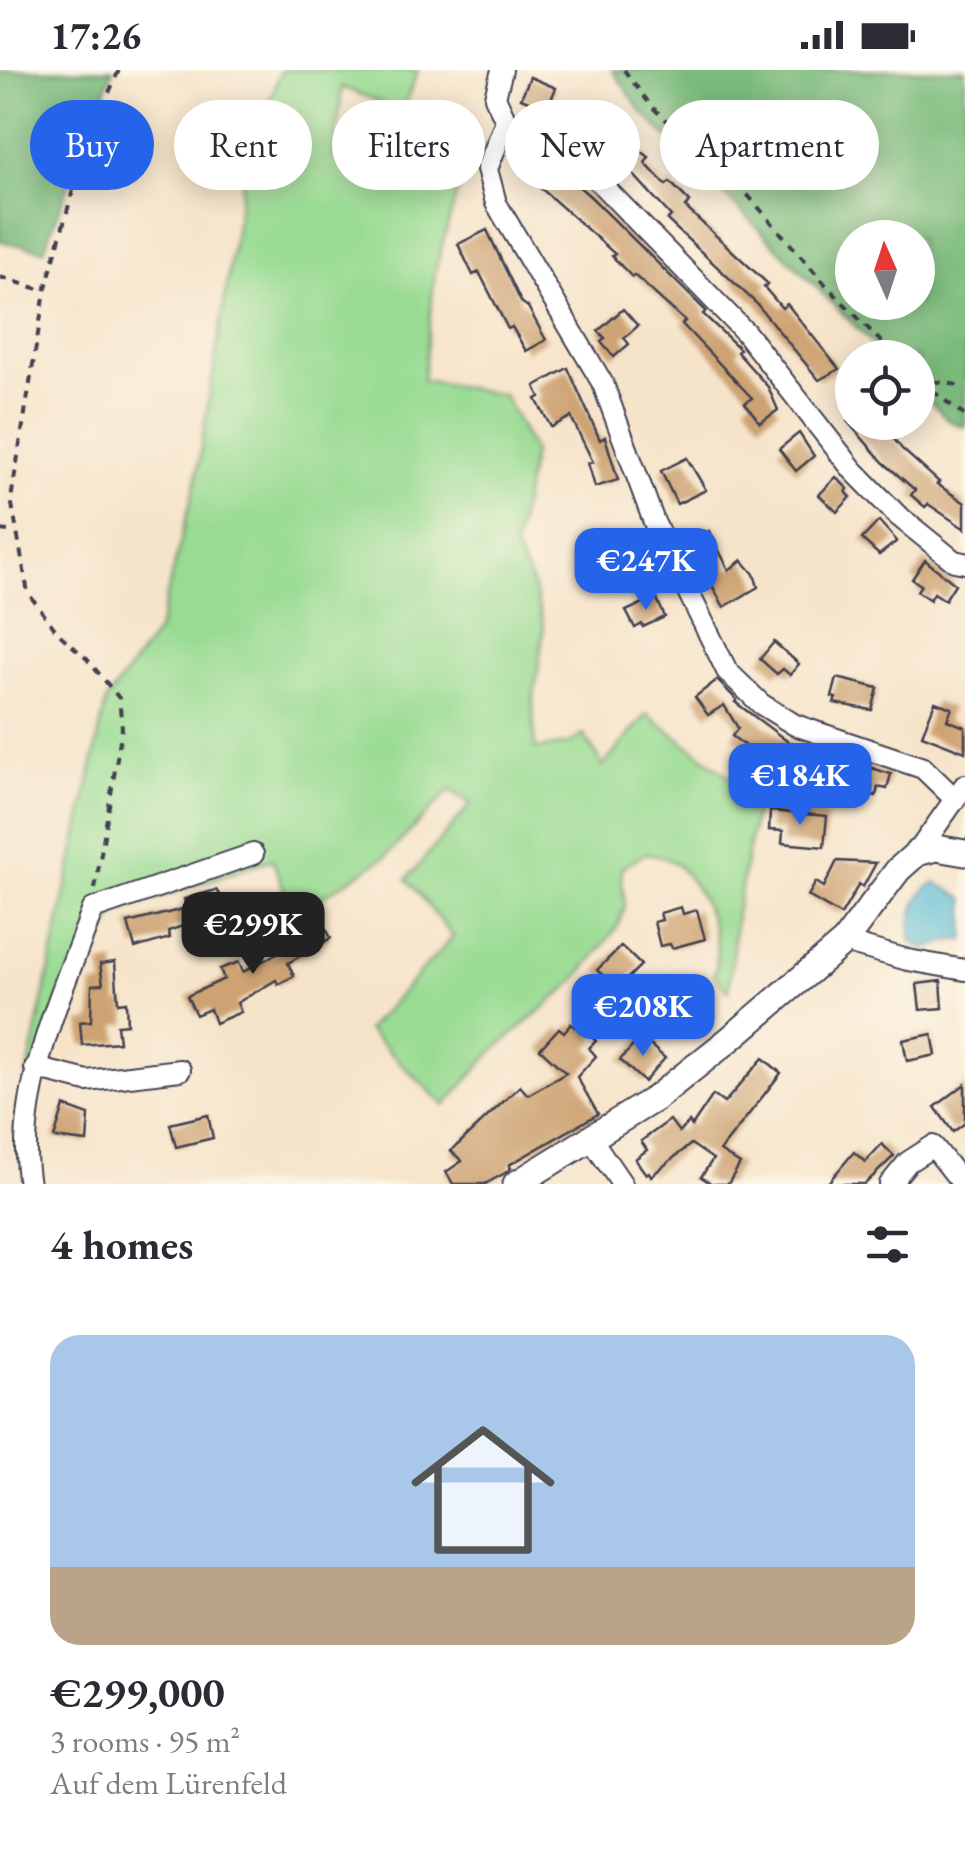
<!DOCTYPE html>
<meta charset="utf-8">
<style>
:root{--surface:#fff;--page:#f2f2f3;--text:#2b2b33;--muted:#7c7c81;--line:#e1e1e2;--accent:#2563eb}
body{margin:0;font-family:"EB Garamond",serif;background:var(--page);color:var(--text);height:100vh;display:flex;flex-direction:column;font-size:38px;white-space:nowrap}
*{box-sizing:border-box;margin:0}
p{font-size:32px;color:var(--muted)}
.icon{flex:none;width:55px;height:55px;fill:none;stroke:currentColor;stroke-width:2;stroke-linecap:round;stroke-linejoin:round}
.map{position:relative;height:1114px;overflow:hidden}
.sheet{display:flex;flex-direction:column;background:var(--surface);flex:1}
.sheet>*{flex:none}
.hud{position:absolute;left:30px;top:30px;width:905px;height:90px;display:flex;gap:20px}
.needle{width:65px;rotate:357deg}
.fabs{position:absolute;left:835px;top:150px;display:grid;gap:20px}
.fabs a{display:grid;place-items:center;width:100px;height:100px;border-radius:50%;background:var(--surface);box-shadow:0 5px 25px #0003;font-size:50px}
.price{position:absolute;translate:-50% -85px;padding:0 22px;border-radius:20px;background:var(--accent);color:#fff;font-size:32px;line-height:65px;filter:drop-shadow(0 2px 5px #0008)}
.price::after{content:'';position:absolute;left:50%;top:60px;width:30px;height:22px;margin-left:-15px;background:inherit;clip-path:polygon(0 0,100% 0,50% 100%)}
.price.on{background:#222;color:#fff}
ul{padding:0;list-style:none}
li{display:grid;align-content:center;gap:20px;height:530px;padding:0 50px}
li+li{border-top:2px solid var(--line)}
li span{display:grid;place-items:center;height:310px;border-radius:30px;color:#555}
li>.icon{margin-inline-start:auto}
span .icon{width:180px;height:180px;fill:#fffc;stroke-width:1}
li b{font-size:42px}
h2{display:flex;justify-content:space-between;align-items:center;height:120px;padding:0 50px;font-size:42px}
.pill{padding:0 35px;border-radius:45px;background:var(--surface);box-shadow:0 5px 25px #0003;font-size:35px;line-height:90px}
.pill.on{background:var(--accent);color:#fff}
.status{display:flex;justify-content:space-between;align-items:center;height:70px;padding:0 50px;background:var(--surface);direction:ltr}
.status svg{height:28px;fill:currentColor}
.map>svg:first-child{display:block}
.green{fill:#98db92;stroke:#5d7e66;stroke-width:2.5}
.forest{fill:#7abb7c;stroke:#4e6e5c;stroke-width:2.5;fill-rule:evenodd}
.water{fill:#57bbd5;stroke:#3c6e88;stroke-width:2.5}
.building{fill:#cda373}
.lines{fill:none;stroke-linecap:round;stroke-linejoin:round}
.minor-casing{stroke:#423f50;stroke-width:24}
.tertiary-casing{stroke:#423f50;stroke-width:29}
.path{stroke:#423f50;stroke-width:4;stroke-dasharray:8 8;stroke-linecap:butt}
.minor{stroke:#fff;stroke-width:20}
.tertiary{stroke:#fff;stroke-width:25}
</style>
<div class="status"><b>17:26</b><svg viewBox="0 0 49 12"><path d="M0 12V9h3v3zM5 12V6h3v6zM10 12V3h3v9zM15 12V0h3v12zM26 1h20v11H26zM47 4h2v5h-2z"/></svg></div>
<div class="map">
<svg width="965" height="1114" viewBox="0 0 965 1114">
<rect width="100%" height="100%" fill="#fcf5e5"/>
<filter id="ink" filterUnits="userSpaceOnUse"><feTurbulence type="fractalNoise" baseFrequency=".01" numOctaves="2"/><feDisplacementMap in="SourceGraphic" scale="20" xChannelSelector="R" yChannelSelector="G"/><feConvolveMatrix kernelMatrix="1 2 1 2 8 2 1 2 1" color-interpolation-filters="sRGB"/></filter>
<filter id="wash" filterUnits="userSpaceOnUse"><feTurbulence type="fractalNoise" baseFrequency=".0048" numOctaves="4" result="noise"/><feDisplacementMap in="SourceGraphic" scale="40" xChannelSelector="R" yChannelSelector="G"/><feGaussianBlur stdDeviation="2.25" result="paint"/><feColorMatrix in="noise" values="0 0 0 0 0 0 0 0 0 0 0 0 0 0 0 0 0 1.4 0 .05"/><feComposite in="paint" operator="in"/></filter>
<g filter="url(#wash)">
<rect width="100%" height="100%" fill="#f6e4ca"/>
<!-- green -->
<path class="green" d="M281,0H418L402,41L342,17L334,87L430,123L452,58L480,72L483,96L462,104L435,201L423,310L504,325L533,382L514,478L533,515L544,557L533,634L535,679L568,674L584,665L603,696L647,644L735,711L759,721L736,844L729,921L714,905C725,870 703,819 676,794C670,788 655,786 646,783L621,798L625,836L618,856L574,912L493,981L445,1036L367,960L453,867L407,809L471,734L450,720L385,787L294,845L272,789L116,842L21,1035L106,631L158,560L196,411L244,105Z"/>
<!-- forest -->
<g class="forest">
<path d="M0,0H113L44,180L0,171Z"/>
<path d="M612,0H965V357L949,351L918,319V288L886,287L642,42ZM852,168H918V232H852Z"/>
</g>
<!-- water -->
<path class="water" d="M937,813L965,829V870H953L924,879L911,871C910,850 914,820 937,813Z"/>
<g id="blocks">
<!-- building -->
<g class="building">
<path d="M530,7L556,18L547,39L521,28Z"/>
<path d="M578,34L604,47L602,51L649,87L645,93L666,115L670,112L690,132L685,137L768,214L764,217L782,238L787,234L839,299L819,310L756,233L667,150L671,146L631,102L588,70L590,65L568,54Z"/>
<path d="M414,52L437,61L427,87L404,79Z"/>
<path d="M547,93L564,109L567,106L592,128L706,241L703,244L740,279L737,282L768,317L778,340L760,353L745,333L752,328L682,254L685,251L634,205L632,207L612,186L615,184L536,114Z"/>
<path d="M487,160L521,232L528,237L546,270L526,281L512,257L508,259L479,202L473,205L458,174Z"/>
<path d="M623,239L638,256L624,268L629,274L614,287L601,272L605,268L598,261Z"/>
<path d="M568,298L600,370L605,367L618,410L595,417L588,393L593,392L571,347L551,357L536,329L540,327L535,316Z"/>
<path d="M848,352H880L902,379L939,412L937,414L965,433V459L928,434L925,437L911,425L915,420L883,392Z"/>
<path d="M799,363L814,386L796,401L779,379Z"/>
<path d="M687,388L706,420L677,434L661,401Z"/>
<path d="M836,407L848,419L846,422L851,427L837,442L819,425Z"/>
<path d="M879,451L897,471L879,485L862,469Z"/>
<path d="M709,461L729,500L742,490L754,504L758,517L724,537L710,512L701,517L687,488L695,484L689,471Z"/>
<path d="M626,468L635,490L613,499L604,478Z"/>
<path d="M925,490L955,514L945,530L934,523L930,530L917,521L921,515L912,509Z"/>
<path d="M656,527L665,547L643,557L642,554L635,558L626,541Z"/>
<path d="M774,572L799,594L790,605L783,599L777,604L760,589Z"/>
<path d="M837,608L878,618L872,640L834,633L836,628L832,627Z"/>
<path d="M717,610L737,630L735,632L811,689L800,702L768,678L761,688L732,666L738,658L724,635L708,645L695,627Z"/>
<path d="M935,632L952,638L947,650L965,657V682L922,665Z"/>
<path d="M859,694L891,704L887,719L878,717L876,726L849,719L854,699L858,700Z"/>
<path d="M770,741L827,746L824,777L782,773L783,761L769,760Z"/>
<path d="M837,791L876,793L863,817L859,814L841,845L808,826L816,812L824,817Z"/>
<path d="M216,820L227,836L214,841L215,845L168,861L170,868L135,878L128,853L187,838L184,829Z"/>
<path d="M681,837L683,844L697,840L705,869L672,878L670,874L660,876L654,852L662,850L660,843Z"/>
<path d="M305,855L310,865L325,857L331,868L288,893L294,906L278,914L276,910L237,933L241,942L215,953L210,939L196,945L187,926L224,909L220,899L239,892L243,902L296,873L291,863Z"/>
<path d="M621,876L641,895L617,919L597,900Z"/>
<path d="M115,892L118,933L126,932L127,954L117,955L119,972L82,975L80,952L91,951L92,915L103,914L100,894Z"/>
<path d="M941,911L943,938L920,940L917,914Z"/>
<path d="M586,946L600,959L592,967L596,971L589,978L596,986L577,1007L598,1044L509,1095L511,1098L505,1103L485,1114H453L446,1102L462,1091L451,1081L520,1016L528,1025L566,1003L540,979L559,958L564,962L571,954L575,957Z"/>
<path d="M932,964L936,985L907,991L903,970Z"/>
<path d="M641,967L665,988L644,1012L620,990Z"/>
<path d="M763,988L781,1003L720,1081L740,1094L728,1114H712L701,1107L713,1089L691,1074L651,1106L649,1102L646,1104L635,1089L647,1080L641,1071L670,1050L679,1062L689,1052L692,1056L713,1025L724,1033Z"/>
<path d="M965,1014V1053L953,1062L935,1037Z"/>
<path d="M64,1036L89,1045L87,1072L54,1068Z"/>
<path d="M208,1045L213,1068L176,1077L170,1054Z"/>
<path d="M882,1074L894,1086L865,1114H827L854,1082L865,1092Z"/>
</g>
</g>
</g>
<g filter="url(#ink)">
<use href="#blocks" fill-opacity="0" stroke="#423f50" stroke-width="2.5"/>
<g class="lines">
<defs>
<g id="minor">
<path d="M502,0L495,27L506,51L487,99L496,133L603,314L654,452L727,601L761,634L795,655L923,698L953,727"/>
<path d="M506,51L573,85L745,262L853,400L896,444L954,491L965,493"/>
<path d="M917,783L965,715"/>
<path d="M844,872L908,890L965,900"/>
<path d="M35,998L87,1011L180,1000"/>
<path d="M592,1070L622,1114"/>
<path d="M29,1114C13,1027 63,920 93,839L253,784"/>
<path d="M890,1114L908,1092L933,1076L963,1114"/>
</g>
<path id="tertiary" d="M516,1114L656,1028L730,969L844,872L898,800L917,783L936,778L965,783"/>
</defs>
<!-- minor casing -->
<use href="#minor" class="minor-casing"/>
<!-- tertiary casing -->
<use href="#tertiary" class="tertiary-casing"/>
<!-- path -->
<g class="path">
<path d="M624,0L652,37L746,123L826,215L897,288"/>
<path d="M691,74L703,71"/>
<path d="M0,207L45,221"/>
<path d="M918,309L965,316"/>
<path d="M920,311L965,346"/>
<path d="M0,460L16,462"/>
<path d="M95,819L122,658L119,628L87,589L58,563L28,523L11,429L45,221L85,77L119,0"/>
</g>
<!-- minor -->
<use href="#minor" class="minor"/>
<!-- tertiary -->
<use href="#tertiary" class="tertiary"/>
</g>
</g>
</svg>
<div class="fabs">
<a><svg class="needle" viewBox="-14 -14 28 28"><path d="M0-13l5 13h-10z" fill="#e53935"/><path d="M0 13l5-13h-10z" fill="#7c7c81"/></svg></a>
<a><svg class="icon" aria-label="locate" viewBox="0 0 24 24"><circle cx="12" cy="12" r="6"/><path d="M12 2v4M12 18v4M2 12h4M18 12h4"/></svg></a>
</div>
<b class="price" style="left:646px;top:543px">€247K</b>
<b class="price" style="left:800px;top:758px">€184K</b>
<b class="price on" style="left:253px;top:907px">€299K</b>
<b class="price" style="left:643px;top:989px">€208K</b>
<div class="hud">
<a class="pill on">Buy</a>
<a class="pill">Rent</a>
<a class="pill">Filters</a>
<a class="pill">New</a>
<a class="pill">Apartment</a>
</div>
</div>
<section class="sheet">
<h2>4 homes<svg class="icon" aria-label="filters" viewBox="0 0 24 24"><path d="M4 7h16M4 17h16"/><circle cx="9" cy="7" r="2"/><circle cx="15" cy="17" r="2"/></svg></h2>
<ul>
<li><span style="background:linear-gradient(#a9c7e8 75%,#b9a48a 0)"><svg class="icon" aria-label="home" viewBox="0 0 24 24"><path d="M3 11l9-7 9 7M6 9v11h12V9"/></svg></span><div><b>€299,000</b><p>3 rooms · 95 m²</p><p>Auf dem Lürenfeld</p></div></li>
</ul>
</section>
